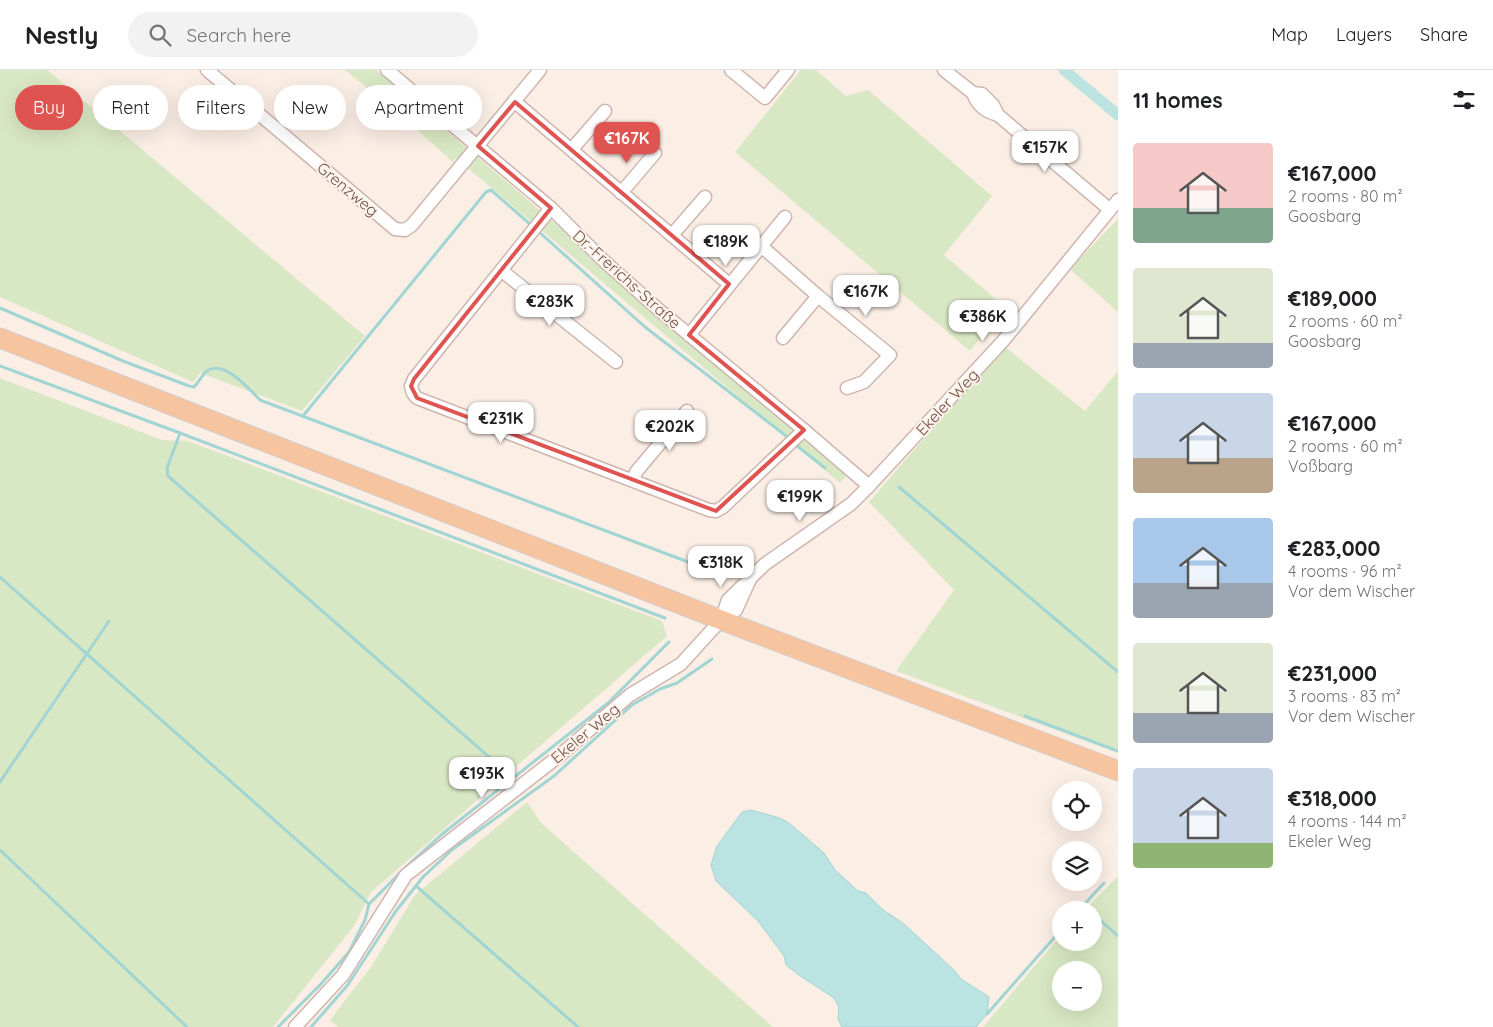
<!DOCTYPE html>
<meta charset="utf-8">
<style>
:root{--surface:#fff;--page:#f2f2f2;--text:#202124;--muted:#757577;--line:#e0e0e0;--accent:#df5450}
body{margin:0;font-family:Quicksand,sans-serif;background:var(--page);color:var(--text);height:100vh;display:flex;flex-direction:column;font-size:19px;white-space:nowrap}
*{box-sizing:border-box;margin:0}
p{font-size:16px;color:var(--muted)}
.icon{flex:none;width:28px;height:28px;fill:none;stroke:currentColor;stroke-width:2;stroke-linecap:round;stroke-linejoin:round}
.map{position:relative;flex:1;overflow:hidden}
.sheet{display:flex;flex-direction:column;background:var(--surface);width:375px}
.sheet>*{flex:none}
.hud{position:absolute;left:15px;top:15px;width:475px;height:45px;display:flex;gap:10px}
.controls{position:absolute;left:1052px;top:711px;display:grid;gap:10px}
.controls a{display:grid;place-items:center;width:50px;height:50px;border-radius:50%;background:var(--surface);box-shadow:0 5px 20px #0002;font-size:25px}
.price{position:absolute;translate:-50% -42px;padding:0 11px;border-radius:10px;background:#fff;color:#222;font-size:16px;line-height:32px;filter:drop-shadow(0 1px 2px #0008)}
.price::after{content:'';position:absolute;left:50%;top:30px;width:15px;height:11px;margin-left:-8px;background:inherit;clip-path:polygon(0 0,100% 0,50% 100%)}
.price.selected{background:var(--accent);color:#fff}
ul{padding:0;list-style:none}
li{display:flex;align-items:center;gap:15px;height:125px;padding:0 15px}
li span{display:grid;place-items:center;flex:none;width:140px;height:100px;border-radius:5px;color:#555}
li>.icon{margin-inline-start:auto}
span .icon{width:60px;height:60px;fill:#fffc;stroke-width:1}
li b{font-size:21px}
h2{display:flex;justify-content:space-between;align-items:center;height:60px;padding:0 15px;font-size:21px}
.pill{padding:0 18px;border-radius:22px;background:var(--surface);box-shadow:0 5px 20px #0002;font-size:18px;line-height:45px}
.pill.selected{background:var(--accent);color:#fff}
header{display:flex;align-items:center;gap:30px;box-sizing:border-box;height:70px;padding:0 25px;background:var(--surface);border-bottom:1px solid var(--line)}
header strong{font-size:24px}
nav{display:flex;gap:28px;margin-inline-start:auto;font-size:18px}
.search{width:350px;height:45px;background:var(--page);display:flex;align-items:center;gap:12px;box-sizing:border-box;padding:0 18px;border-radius:28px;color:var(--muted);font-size:19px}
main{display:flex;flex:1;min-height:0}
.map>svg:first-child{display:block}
.green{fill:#d9e8c4;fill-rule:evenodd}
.water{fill:#bae3e1;stroke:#a1d5d3}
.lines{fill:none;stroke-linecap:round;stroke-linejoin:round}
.stream{stroke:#a1d5d3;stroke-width:3}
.canal{stroke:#bae3e1;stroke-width:11}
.minor-casing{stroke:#ceb6af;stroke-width:15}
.primary-casing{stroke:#d5cbc9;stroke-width:21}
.minor{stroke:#fff;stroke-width:12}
.primary{stroke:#f6c5a0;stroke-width:19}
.marked{fill:none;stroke:#df5450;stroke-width:4;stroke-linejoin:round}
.labels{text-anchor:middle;stroke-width:4;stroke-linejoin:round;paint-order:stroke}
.street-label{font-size:16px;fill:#72524b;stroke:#fef3ea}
</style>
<header>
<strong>Nestly</strong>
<div class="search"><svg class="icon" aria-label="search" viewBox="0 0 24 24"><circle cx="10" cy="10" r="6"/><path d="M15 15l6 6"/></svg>Search here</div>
<nav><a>Map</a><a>Layers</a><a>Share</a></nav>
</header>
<main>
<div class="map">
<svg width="1118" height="957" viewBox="0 0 1118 957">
<rect width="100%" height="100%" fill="#fbeee5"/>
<!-- green -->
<g class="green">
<path d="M0,0H47L365,266L302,341L200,303L193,312L0,227Z"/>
<path d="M345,0H376L848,404L840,413L456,88L453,92L402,46Z"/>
<path d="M801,0H816L846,26L868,20L992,126L944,185L1005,237L970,281L735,82Z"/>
<path d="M1118,149V242L1070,199Z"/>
<path d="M1004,276L1085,341L1118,301V683L896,601L954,520L869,432Z"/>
<path d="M0,308L162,370L188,371L662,551L667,566L371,822L354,856L273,957H0Z"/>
<path d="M527,732L541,753L773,957H338L330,950L371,897L415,825Z"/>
<path d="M1118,806V957H983L1061,865V872H1094V840H1085ZM1061,900H1094V932H1061Z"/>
</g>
<!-- water -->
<path class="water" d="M751,740L780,748L789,753L824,783L835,800L858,821L866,823L882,839L904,854L954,900L961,909L989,927L987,944L976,957H842L838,949L839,937L834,928L799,905L786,895L784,886L758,851L716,811L711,795L717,776L742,742Z"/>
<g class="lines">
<!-- stream -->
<g class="stream">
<path d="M538,161L645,257L790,369"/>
<path d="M0,238L123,291L189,316L194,317C199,312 202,305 207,301C224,289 249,319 260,330L704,498"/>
<path d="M0,296L180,363L167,398L168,406L513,708"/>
<path d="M303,346L486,122L491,120L531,155"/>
<path d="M180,363L665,548"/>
<path d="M796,375L825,398"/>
<path d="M899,417L1118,602"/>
<path d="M0,507L369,834"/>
<path d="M1025,646L1118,681"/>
<path d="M0,712L109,551"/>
<path d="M0,780L187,957"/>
<path d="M406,797L441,765L608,633L669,572"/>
<path d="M416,816L578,957"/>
<path d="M1079,840L1104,813"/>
<path d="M1099,849L1118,866"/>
<path d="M987,944L1061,860"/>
<path d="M278,957L321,914L349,882L365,850L369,834L402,801"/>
<path d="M311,957L347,916L396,841L423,807L453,779L554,706L632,635L660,619L677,613L712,589"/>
</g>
<!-- canal -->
<path class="canal" d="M1064,0L1118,45"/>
<defs>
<g id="minor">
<path d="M207,0L395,159L405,160L412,155L540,0"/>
<path d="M387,0L551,138L603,190L659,240L804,360L869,416"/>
<path d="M731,0L765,28L788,0"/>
<path d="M944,0L973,23L982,24L993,35L998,45L1109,139"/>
<path d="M973,23C977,35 986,42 998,45"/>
<path d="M515,32L729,214"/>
<path d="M572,79L605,41"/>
<path d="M621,123L655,83"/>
<path d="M551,138L414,309L411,316L413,323L417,328L709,440L716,441L723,437L804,360"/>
<path d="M672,165L705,127"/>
<path d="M761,176L818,226L890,285L864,312L847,318"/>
<path d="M502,201L616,292"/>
<path d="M689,265L785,147"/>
<path d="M783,268L818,226"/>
<path d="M633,410L636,402L687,341"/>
<path d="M721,550L728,530L765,494L851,434L869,416L1003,271L1118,130"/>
<path d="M295,957L343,905L406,805L559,686L630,625L681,594L721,550L736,540L751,507"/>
</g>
<path id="primary" d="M0,268L721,550L1118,701"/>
</defs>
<!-- minor casing -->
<use href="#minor" class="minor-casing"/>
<!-- primary casing -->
<use href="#primary" class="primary-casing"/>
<!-- minor -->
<use href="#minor" class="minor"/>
<!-- primary -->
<use href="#primary" class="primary"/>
</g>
<!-- marked area -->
<path class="marked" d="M515,32L729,214L689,265L804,360L716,441L417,328L411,316L414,309L551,138L478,76Z"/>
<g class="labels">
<!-- street labels -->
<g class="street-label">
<text transform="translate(348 119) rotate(40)" y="6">Grenzweg</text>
<text transform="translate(627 209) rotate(42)" y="6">Dr.-Frerichs-Straße</text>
<text transform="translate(947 332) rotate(-47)" y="6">Ekeler Weg</text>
<text transform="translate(585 663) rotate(-40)" y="6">Ekeler Weg</text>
</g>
</g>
</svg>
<div class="controls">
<a><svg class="icon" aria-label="locate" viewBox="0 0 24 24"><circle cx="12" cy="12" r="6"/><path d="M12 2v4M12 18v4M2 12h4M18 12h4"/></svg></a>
<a><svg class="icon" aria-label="layers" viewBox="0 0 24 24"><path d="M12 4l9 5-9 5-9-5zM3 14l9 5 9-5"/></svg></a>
<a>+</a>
<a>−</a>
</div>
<b class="price selected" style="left:627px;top:94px">€167K</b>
<b class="price" style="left:1045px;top:103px">€157K</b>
<b class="price" style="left:726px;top:197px">€189K</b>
<b class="price" style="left:866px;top:247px">€167K</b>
<b class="price" style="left:550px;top:257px">€283K</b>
<b class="price" style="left:983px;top:272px">€386K</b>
<b class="price" style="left:501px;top:374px">€231K</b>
<b class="price" style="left:670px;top:382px">€202K</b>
<b class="price" style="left:800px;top:452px">€199K</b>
<b class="price" style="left:721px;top:518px">€318K</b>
<b class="price" style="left:482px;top:729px">€193K</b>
<div class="hud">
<a class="pill selected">Buy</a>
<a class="pill">Rent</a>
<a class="pill">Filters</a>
<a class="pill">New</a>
<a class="pill">Apartment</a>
</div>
</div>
<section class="sheet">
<h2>11 homes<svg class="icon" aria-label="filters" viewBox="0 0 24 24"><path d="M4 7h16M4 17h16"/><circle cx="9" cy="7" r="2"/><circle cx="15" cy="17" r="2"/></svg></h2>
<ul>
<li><span style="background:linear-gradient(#f6c9c9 65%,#7fa58c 0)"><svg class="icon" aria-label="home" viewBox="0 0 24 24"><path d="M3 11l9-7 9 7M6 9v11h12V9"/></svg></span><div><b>€167,000</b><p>2 rooms · 80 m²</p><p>Goosbarg</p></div></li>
<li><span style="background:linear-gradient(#dfe7d0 75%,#9aa5b1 0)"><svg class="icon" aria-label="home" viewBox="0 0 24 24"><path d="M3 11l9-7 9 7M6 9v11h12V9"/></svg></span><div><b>€189,000</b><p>2 rooms · 60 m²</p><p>Goosbarg</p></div></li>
<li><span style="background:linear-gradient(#c9d6e8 65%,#b9a48a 0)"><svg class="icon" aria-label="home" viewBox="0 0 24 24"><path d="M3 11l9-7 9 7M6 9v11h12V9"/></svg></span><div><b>€167,000</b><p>2 rooms · 60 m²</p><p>Voßbarg</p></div></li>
<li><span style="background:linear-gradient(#a9c7e8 65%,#9aa5b1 0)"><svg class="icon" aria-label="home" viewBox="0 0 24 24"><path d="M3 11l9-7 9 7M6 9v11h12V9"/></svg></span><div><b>€283,000</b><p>4 rooms · 96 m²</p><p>Vor dem Wischer</p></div></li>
<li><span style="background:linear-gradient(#dfe7d0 70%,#9aa5b1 0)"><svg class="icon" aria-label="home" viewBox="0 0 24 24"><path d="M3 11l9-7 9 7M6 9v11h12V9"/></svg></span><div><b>€231,000</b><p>3 rooms · 83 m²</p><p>Vor dem Wischer</p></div></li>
<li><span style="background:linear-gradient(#c9d6e8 75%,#8fb573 0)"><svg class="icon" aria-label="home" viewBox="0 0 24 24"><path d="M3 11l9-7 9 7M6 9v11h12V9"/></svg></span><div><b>€318,000</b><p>4 rooms · 144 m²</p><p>Ekeler Weg</p></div></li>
</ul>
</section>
</main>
